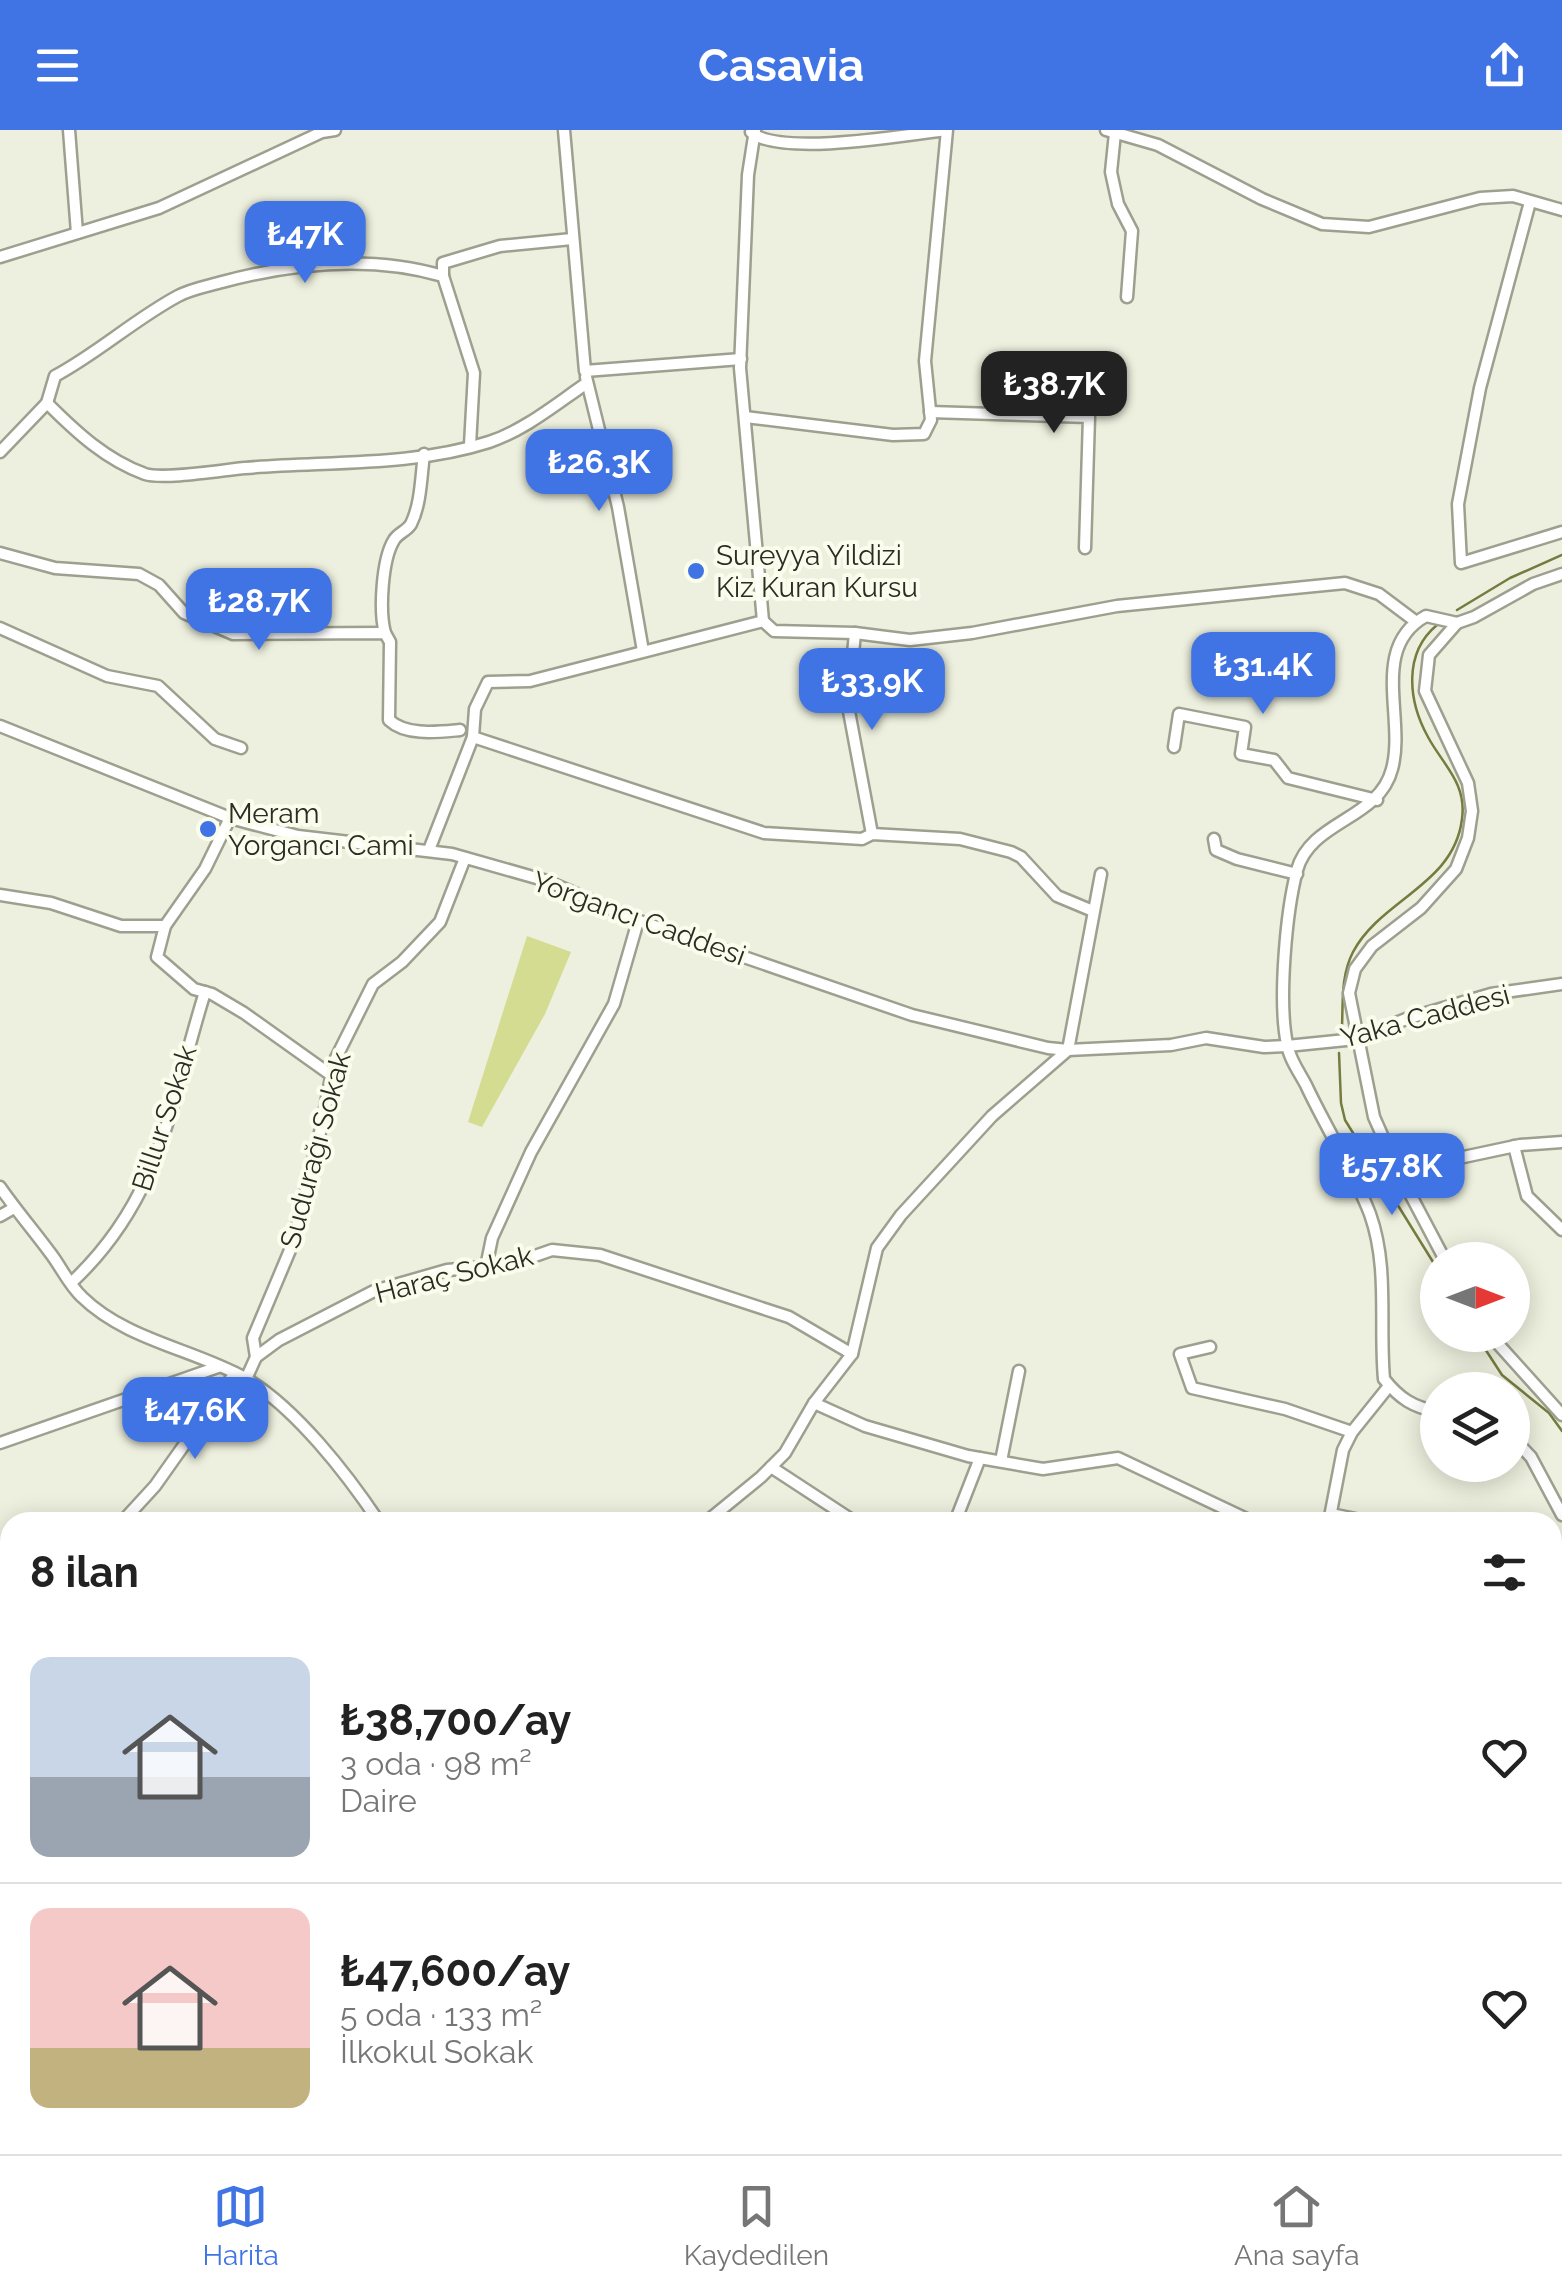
<!DOCTYPE html>
<html lang="tr">
<meta charset="utf-8">
<style>
:root{--surface:#fff;--page:#f2f2f2;--text:#222;--muted:#767676;--line:#e0e0e0;--accent:#4074e4}
body{margin:0;font-family:Raleway,sans-serif;background:var(--page);color:var(--text);height:100vh;display:flex;flex-direction:column;font-size:38px;white-space:nowrap}
*{box-sizing:border-box;margin:0}
p{font-size:32px;color:var(--muted)}
.icon{flex:none;width:55px;height:55px;fill:none;stroke:currentColor;stroke-width:2;stroke-linecap:round;stroke-linejoin:round}
.map{position:relative;flex:1;overflow:hidden}
.drawer{position:absolute;left:0px;top:1382px;width:1562px;height:642px;display:flex;flex-direction:column;background:var(--surface);border-radius:30px 30px 0 0;box-shadow:0 5px 25px #0003}
.drawer>*{flex:none}
.needle{width:65px;rotate:90deg}
.controls{position:absolute;left:1420px;top:1112px;display:grid;gap:20px}
.controls a{display:grid;place-items:center;width:110px;height:110px;border-radius:50%;background:var(--surface);box-shadow:0 5px 25px #0003;font-size:50px}
.price{position:absolute;translate:-50% -85px;padding:0 22px;border-radius:20px;background:var(--accent);color:#fff;font-size:32px;line-height:65px;filter:drop-shadow(0 2px 5px #0008)}
.price::after{content:'';position:absolute;left:50%;top:60px;width:30px;height:22px;margin-left:-15px;background:inherit;clip-path:polygon(0 0,100% 0,50% 100%)}
.price.on{background:#222;color:#fff}
ul{padding:0;list-style:none}
li{display:flex;align-items:center;gap:30px;height:250px;padding:0 30px}
li+li{border-top:2px solid var(--line)}
li span{display:grid;place-items:center;flex:none;width:280px;height:200px;border-radius:20px;color:#555}
li>.icon{margin-inline-start:auto}
span .icon{width:120px;height:120px;fill:#fffc;stroke-width:1}
li b{font-size:42px}
h2{display:flex;justify-content:space-between;align-items:center;height:120px;padding:0 30px;font-size:42px}
header{display:flex;justify-content:space-between;align-items:center;height:130px;padding:0 30px;background:var(--accent);color:#fff;font-size:45px;font-weight:700}
.dock{display:flex;justify-content:space-around;align-items:center;height:140px;border-top:2px solid var(--line);background:var(--surface);font-size:28px;color:var(--muted)}
.dock a{display:grid;justify-items:center;gap:5px}
.dock .on{color:var(--accent)}
.map>svg:first-child{display:block}
.green{fill:#d4dc92}
.lines{fill:none;stroke-linecap:round;stroke-linejoin:round}
.stream{stroke:#767b40;stroke-width:2.5}
.minor-casing{stroke:#9da08f;stroke-width:15}
.minor{stroke:#fff;stroke-width:10}
.poi-dot{fill:#4074e4;stroke:#fbfdec;stroke-width:4}
.labels{text-anchor:middle;stroke-width:8;stroke-linejoin:round;paint-order:stroke}
.poi-label{font-size:28px;fill:#2b2c25;stroke:#fbfdec;text-anchor:start}
.street-label{font-size:28px;fill:#2b2c25;stroke:#fbfdec}
</style>
<header><svg class="icon" aria-label="menu" viewBox="0 0 24 24"><path d="M4 6h16M4 12h16M4 18h16"/></svg>Casavia<svg class="icon" aria-label="share" viewBox="0 0 24 24"><path d="M12 15V3M7 8l5-5 5 5M5 13v7h14v-7"/></svg></header>
<div class="map">
<svg width="1562" height="2024" viewBox="0 0 1562 2024">
<rect width="100%" height="100%" fill="#edf0de"/>
<!-- green -->
<path class="green" d="M527,806L571,822L545,884L482,997L468,992Z"/>
<g class="lines">
<!-- stream -->
<g class="stream">
<path d="M1457,480L1510,448L1562,425"/>
<path d="M1342,897C1343,871 1341,845 1353,822C1381,769 1454,755 1462,689C1467,653 1443,635 1428,607C1408,571 1403,523 1437,495"/>
<path d="M1339,923L1341,973L1345,990L1438,1140"/>
<path d="M1476,1205L1502,1245L1549,1283L1562,1301"/>
</g>
<defs>
<g id="minor">
<path d="M69,0L77,103"/>
<path d="M564,0L585,241L741,229"/>
<path d="M1106,0L1158,15L1262,69L1322,94L1369,97L1480,68L1513,66L1562,80"/>
<path d="M751,2C779,27 907,5 946,0"/>
<path d="M1115,3L1111,42L1118,74L1132,101L1127,167"/>
<path d="M1530,72L1480,258L1458,374L1461,433L1562,402"/>
<path d="M0,127L159,78L322,2L335,0"/>
<path d="M443,146V133L500,116L572,109"/>
<path d="M586,247L618,377L643,521"/>
<path d="M47,273L55,246C98,223 135,189 178,166C191,159 208,156 222,152C293,133 372,125 443,146L474,243L470,315"/>
<path d="M930,282L1089,287L1085,418"/>
<path d="M745,287L893,305L924,304L931,290L925,231L947,0"/>
<path d="M0,322L47,273C76,302 106,330 145,344C163,350 223,340 245,338C325,331 411,337 489,312C525,300 556,274 587,253"/>
<path d="M0,423L55,438L139,444L159,455L184,483L233,504L385,503L390,512L389,590C406,606 437,602 460,600"/>
<path d="M763,491L774,501L855,503L910,510L972,503L1117,476L1345,453L1379,464L1415,491"/>
<path d="M0,498L107,546L158,556L215,609L241,618"/>
<path d="M385,503C379,481 382,429 394,410C398,403 407,401 411,394C421,374 421,347 424,324"/>
<path d="M855,503L848,576L872,704"/>
<path d="M0,596L230,688L298,706L452,724L547,751L634,789L912,885L1048,918L1068,920L1171,915L1206,908L1264,917L1287,916L1356,909L1406,889L1491,864L1562,854"/>
<path d="M473,607L764,703L862,709L872,704L960,709L1011,722L1021,727L1057,766L1093,781"/>
<path d="M1174,617L1179,584L1245,597L1241,624L1274,630L1288,648L1377,670"/>
<path d="M230,688L205,739L165,796L157,827L194,859L212,864L244,883L331,945"/>
<path d="M1214,709L1216,720L1237,729L1297,744"/>
<path d="M429,720L473,607L475,579L488,552L530,551L763,491L740,238L748,45L755,0"/>
<path d="M0,765L51,773L121,796H165"/>
<path d="M1514,1016L1527,1066L1562,1100"/>
<path d="M1398,1041L1520,1015L1562,1012"/>
<path d="M0,1057C16,1080 34,1101 51,1124C61,1137 69,1155 82,1167C126,1210 193,1219 245,1248C295,1277 347,1344 379,1392"/>
<path d="M0,1086L14,1078"/>
<path d="M1445,1130L1398,1041L1374,987L1349,863L1355,839L1372,816L1421,778L1456,739L1468,708L1472,681L1468,653L1425,561L1429,525L1457,493"/>
<path d="M486,1137L492,1108L531,1022L614,874L638,791"/>
<path d="M71,1153C162,1068 170,974 205,862"/>
<path d="M1490,1205L1562,1285"/>
<path d="M1210,1217L1180,1224L1192,1258L1285,1279L1352,1302"/>
<path d="M256,1227L253,1208L293,1113L322,994L334,932L373,854L402,832L440,792L465,728"/>
<path d="M246,1249L256,1227L279,1210L374,1161L447,1140L509,1135L552,1120L600,1125L789,1187L852,1224"/>
<path d="M814,1273L865,1296L968,1326L1043,1339L1118,1328L1253,1392"/>
<path d="M1438,1282C1413,1277 1400,1269 1384,1249C1379,1194 1389,1137 1370,1084C1354,1042 1325,996 1306,955C1299,942 1289,928 1287,914C1278,871 1286,782 1297,740C1311,690 1379,690 1392,639C1406,589 1369,517 1426,486L1457,493L1474,487L1533,454L1562,444"/>
<path d="M1512,1307L1531,1327L1562,1385"/>
<path d="M0,1313L218,1237"/>
<path d="M1001,1331L1019,1241"/>
<path d="M771,1337L855,1392"/>
<path d="M1331,1384L1370,1392"/>
<path d="M122,1392L155,1356L235,1243"/>
<path d="M706,1392L761,1347L785,1323L814,1273L852,1224L877,1118L901,1085L992,986L1068,920L1101,744"/>
<path d="M955,1392L980,1328"/>
<path d="M1329,1392L1343,1320L1352,1302L1389,1256"/>
<path d="M1552,1506H1562"/>
<path d="M0,1546L10,1540"/>
<path d="M1552,1778H1562"/>
<path d="M0,1806L10,1818"/>
<path d="M0,1944L10,1936"/>
<path d="M1552,2014L1553,2024"/>
<path d="M410,2015L417,2024"/>
<path d="M555,2015L562,2024"/>
<path d="M884,2015L901,2024"/>
<path d="M1362,2015V2024"/>
<path d="M1504,2015V2024"/>
<path d="M217,2024L224,2015"/>
<path d="M655,2024L661,2015"/>
<path d="M1089,2024L1090,2015"/>
</g>
</defs>
<!-- minor casing -->
<use href="#minor" class="minor-casing"/>
<!-- minor -->
<use href="#minor" class="minor"/>
</g>
<!-- markers -->
<g class="poi-dot">
<circle cx="696" cy="441" r="10"/>
<circle cx="208" cy="699" r="10"/>
</g>
<g class="labels">
<!-- poi labels -->
<g class="poi-label">
<text x="716" y="435">Sureyya Yildizi<tspan x="716" dy="32">Kiz Kuran Kursu</tspan></text>
<text x="228" y="693">Meram<tspan x="228" dy="32">Yorgancı Cami</tspan></text>
</g>
<!-- street labels -->
<g class="street-label">
<text transform="translate(639 788) rotate(20)" y="10">Yorgancı Caddesi</text>
<text transform="translate(1425 886) rotate(-15)" y="10">Yaka Caddesi</text>
<text transform="translate(164 988) rotate(-72)" y="10">Billur Sokak</text>
<text transform="translate(315 1020) rotate(-75)" y="10">Sudurağı Sokak</text>
<text transform="translate(454 1144) rotate(-14)" y="10">Haraç Sokak</text>
</g>
</g>
</svg>
<div class="controls">
<a><svg class="needle" viewBox="-14 -14 28 28"><path d="M0-13l5 13h-10z" fill="#e53935"/><path d="M0 13l5-13h-10z" fill="#767676"/></svg></a>
<a><svg class="icon" aria-label="layers" viewBox="0 0 24 24"><path d="M12 4l9 5-9 5-9-5zM3 14l9 5 9-5"/></svg></a>
</div>
<b class="price" style="left:305px;top:156px">₺47K</b>
<b class="price on" style="left:1054px;top:306px">₺38.7K</b>
<b class="price" style="left:599px;top:384px">₺26.3K</b>
<b class="price" style="left:259px;top:523px">₺28.7K</b>
<b class="price" style="left:1263px;top:587px">₺31.4K</b>
<b class="price" style="left:872px;top:603px">₺33.9K</b>
<b class="price" style="left:1392px;top:1088px">₺57.8K</b>
<b class="price" style="left:195px;top:1332px">₺47.6K</b>
<section class="drawer">
<h2>8 ilan<svg class="icon" aria-label="filters" viewBox="0 0 24 24"><path d="M4 7h16M4 17h16"/><circle cx="9" cy="7" r="2"/><circle cx="15" cy="17" r="2"/></svg></h2>
<ul>
<li><span style="background:linear-gradient(#c9d6e8 60%,#9aa5b1 0)"><svg class="icon" aria-label="home" viewBox="0 0 24 24"><path d="M3 11l9-7 9 7M6 9v11h12V9"/></svg></span><div><b>₺38,700/ay</b><p>3 oda · 98 m²</p><p>Daire</p></div><svg class="icon" aria-label="heart" viewBox="0 0 24 24"><path d="M12 20l-8-8c-3-5 5-10 8-4 3-6 11-1 8 4z"/></svg></li>
<li><span style="background:linear-gradient(#f6c9c9 70%,#c2b280 0)"><svg class="icon" aria-label="home" viewBox="0 0 24 24"><path d="M3 11l9-7 9 7M6 9v11h12V9"/></svg></span><div><b>₺47,600/ay</b><p>5 oda · 133 m²</p><p>İlkokul Sokak</p></div><svg class="icon" aria-label="heart" viewBox="0 0 24 24"><path d="M12 20l-8-8c-3-5 5-10 8-4 3-6 11-1 8 4z"/></svg></li>
</ul>
</section>
</div>
<nav class="dock">
<a class="on"><svg class="icon" aria-label="map" viewBox="0 0 24 24"><path d="M3 6l6-2 6 2 6-2v14l-6 2-6-2-6 2zM9 4v14M15 6v14"/></svg>Harita</a>
<a><svg class="icon" aria-label="saved" viewBox="0 0 24 24"><path d="M7 4h10v16l-5-4-5 4z"/></svg>Kaydedilen</a>
<a><svg class="icon" aria-label="home" viewBox="0 0 24 24"><path d="M3 11l9-7 9 7M6 9v11h12V9"/></svg>Ana sayfa</a>
</nav>
